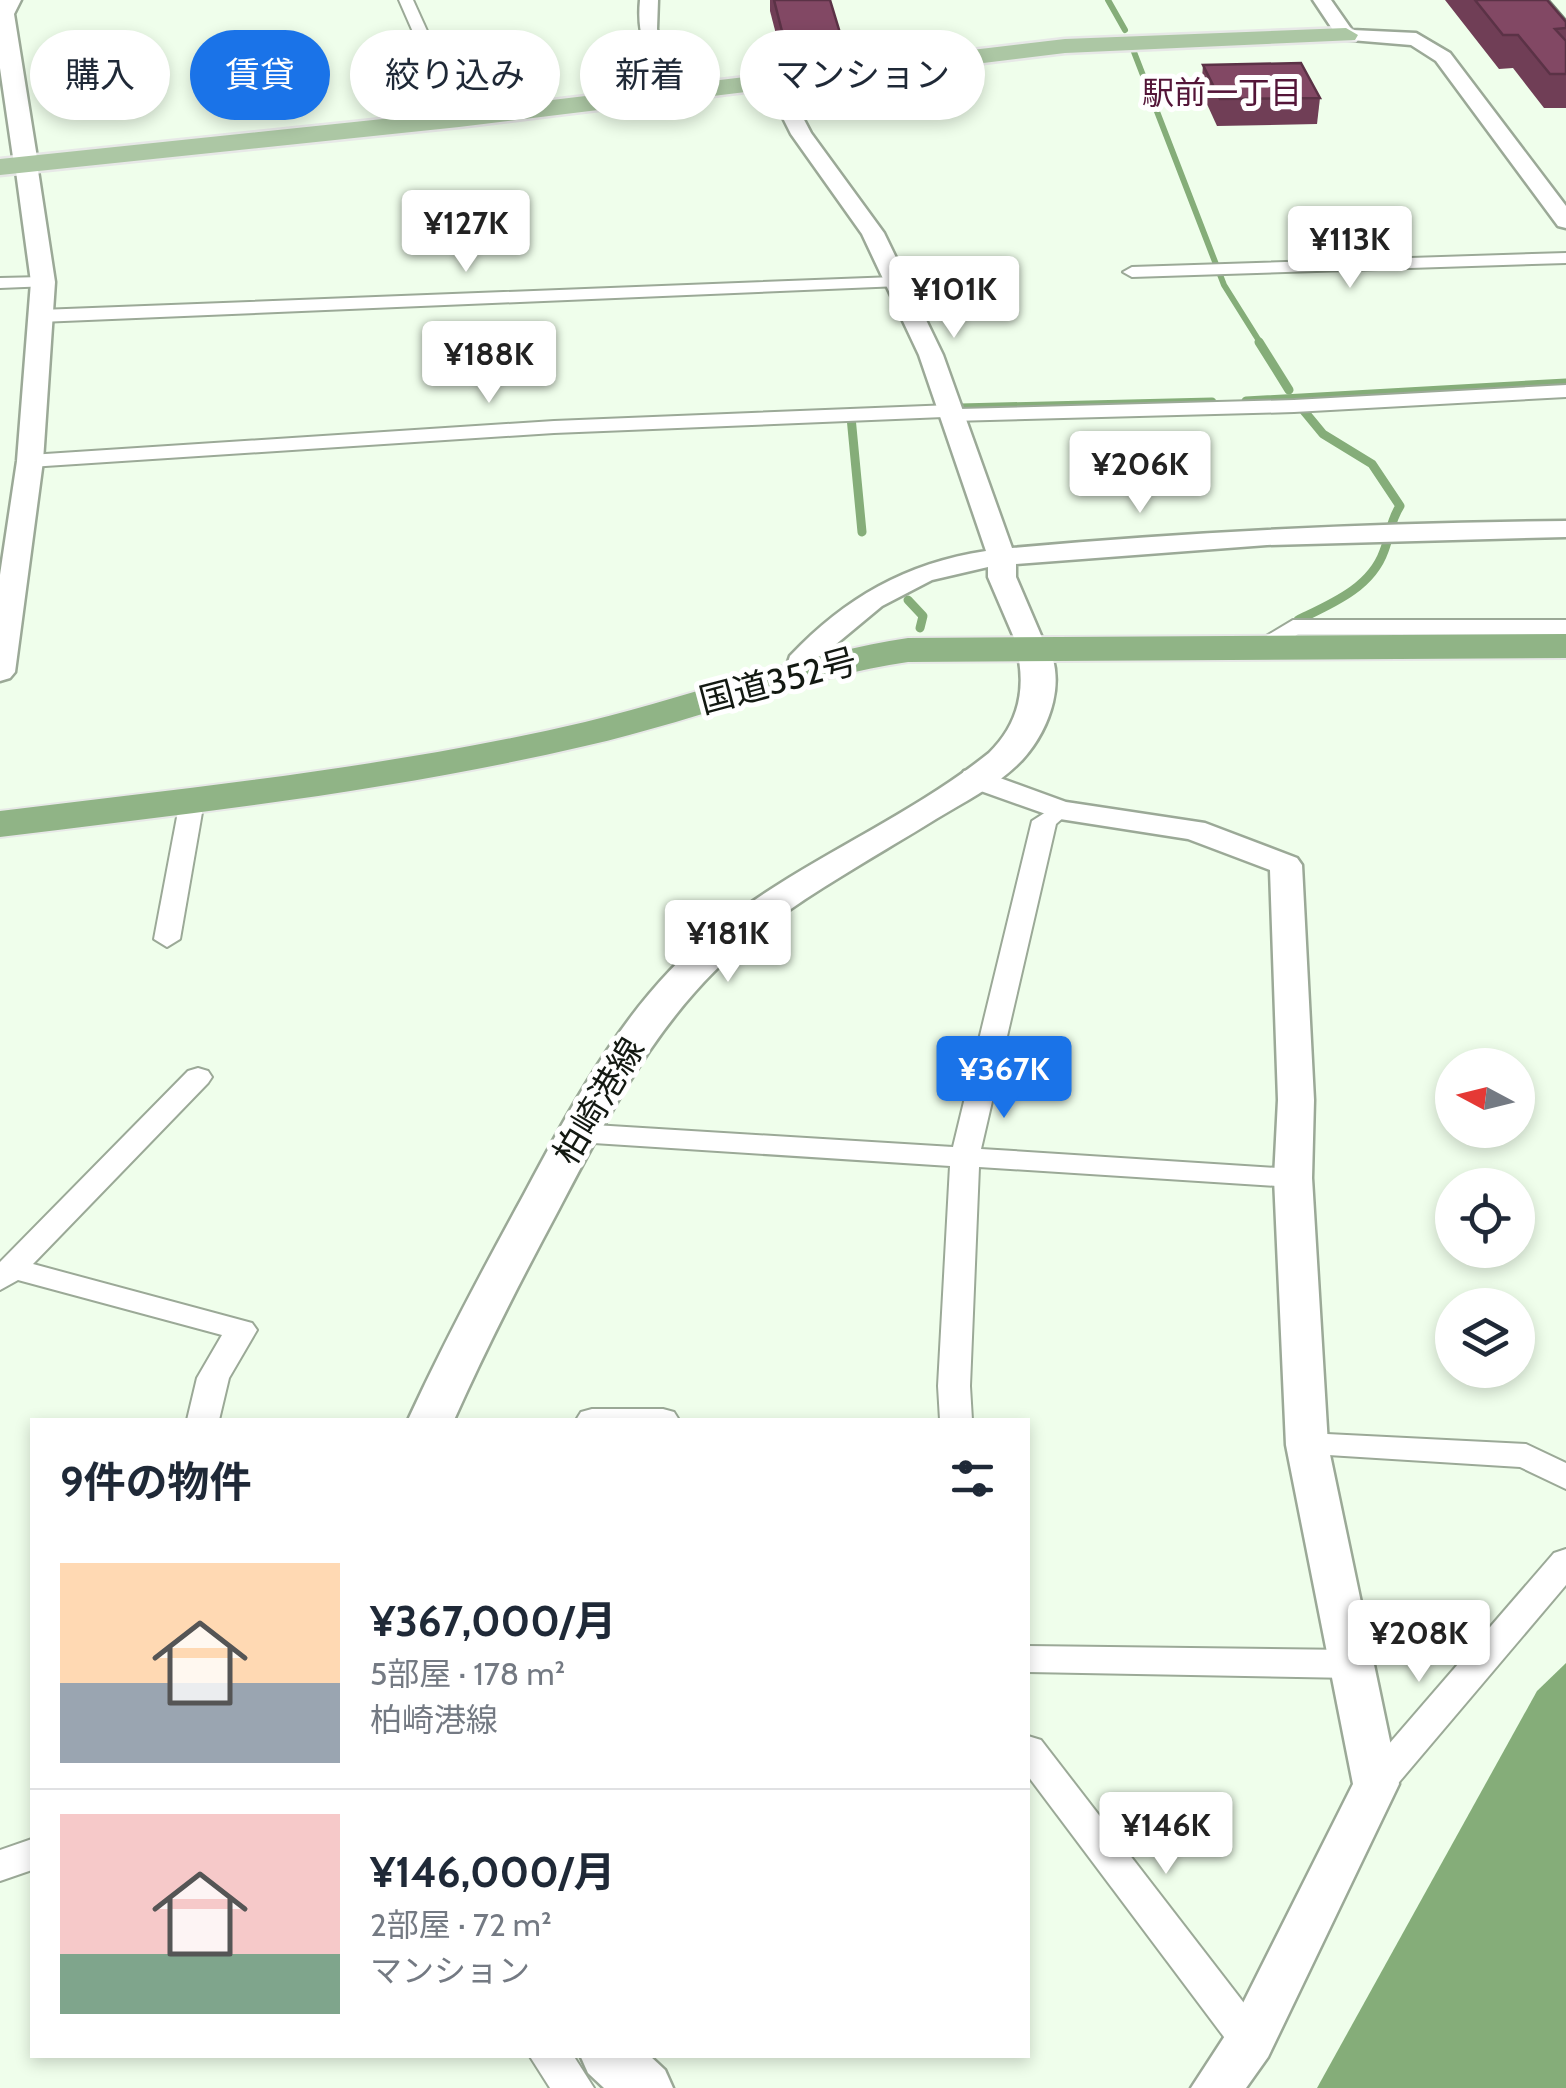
<!DOCTYPE html>
<html lang="ja">
<meta charset="utf-8">
<style>
:root{--surface:#fff;--page:#f6f6f7;--text:#1f2937;--muted:#747a83;--line:#e0e1e3;--accent:#1a73e8}
body{margin:0;font-family:Cabin,"Noto Sans JP",sans-serif;background:var(--page);color:var(--text);height:100vh;display:flex;flex-direction:column;font-size:38px;white-space:nowrap}
*{box-sizing:border-box;margin:0}
p{font-size:32px;color:var(--muted)}
.icon{flex:none;width:55px;height:55px;fill:none;stroke:currentColor;stroke-width:2;stroke-linecap:round;stroke-linejoin:round}
.map{position:relative;flex:1;overflow:hidden}
.side{position:absolute;left:30px;top:1418px;width:1000px;height:640px;display:flex;flex-direction:column;background:var(--surface);border-radius:0px;box-shadow:0 5px 15px #0003}
.side>*{flex:none}
.guide{position:absolute;left:30px;top:30px;width:1000px;height:90px;display:flex;gap:20px}
.needle{width:65px;rotate:277deg}
.fabs{position:absolute;left:1435px;top:1048px;display:grid;gap:20px}
.fabs a{display:grid;place-items:center;width:100px;height:100px;border-radius:50%;background:var(--surface);box-shadow:0 5px 15px #0003;font-size:50px}
.price{position:absolute;translate:-50% -85px;padding:0 22px;border-radius:10px;background:#fff;color:#222;font-size:32px;line-height:65px;filter:drop-shadow(0 2px 5px #0008)}
.price::after{content:'';position:absolute;left:50%;top:60px;width:30px;height:22px;margin-left:-15px;background:inherit;clip-path:polygon(0 0,100% 0,50% 100%)}
.price.current{background:var(--accent);color:#fff}
ul{padding:0;list-style:none}
li{display:flex;align-items:center;gap:30px;height:250px;padding:0 30px}
li+li{border-top:2px solid var(--line)}
li span{display:grid;place-items:center;flex:none;width:280px;height:200px;border-radius:0px;color:#555}
li>.icon{margin-inline-start:auto}
span .icon{width:120px;height:120px;fill:#fffc;stroke-width:1}
li b{font-size:42px}
h2{display:flex;justify-content:space-between;align-items:center;height:120px;padding:0 30px;font-size:42px}
.chip{padding:0 35px;border-radius:45px;background:var(--surface);box-shadow:0 5px 15px #0003;font-size:35px;line-height:90px}
.chip.current{background:var(--accent);color:#fff}
.map>svg:first-child{display:block}
.water{fill:#85ad79}
.lines{fill:none;stroke-linecap:round;stroke-linejoin:round}
.stream-far1{stroke:#85ad79;stroke-width:6}
.stream{stroke:#85ad79;stroke-width:9}
.minor-casing{stroke:#9ba997;stroke-width:4}
.tertiary-casing{stroke:#9ba997;stroke-width:5}
.secondary-casing{stroke:#9ba997;stroke-width:5}
.primary-casing{stroke:#e7e8e7;stroke-width:5}
.trunk-casing{stroke:#e7e8e7;stroke-width:4}
.minor{fill:#fff;fill-rule:evenodd}
.tertiary{fill:#fff;fill-rule:evenodd}
.secondary{fill:#fff;fill-rule:evenodd}
.primary{fill:#acc7a4;fill-rule:evenodd}
.trunk{fill:#90b486;fill-rule:evenodd}
.rail{stroke:#768073;stroke-width:5}
.wall{fill:#703e56}
.shaded-wall{fill:#5b3246}
.building{fill:#824864;stroke:#5b3246;stroke-width:2.5}
.labels{text-anchor:middle;stroke-width:10;stroke-linejoin:round;paint-order:stroke}
.far-neighbourhood-label{font-size:32px;fill:#541538;stroke:#fff}
.street-label{font-size:35px;fill:#131912;stroke:#fff}
</style>
<div class="map">
<svg width="1566" height="2088" viewBox="0 0 1566 2088">
<rect width="100%" height="100%" fill="#effeeb"/>
<!-- water -->
<path class="water" d="M1566,1663V2088H1317L1537,1691Z"/>
<g class="lines">
<!-- stream-far1 -->
<g class="stream-far1">
<path d="M1108,0L1125,30"/>
<path d="M1134,52L1224,285L1261,344"/>
</g>
<!-- stream -->
<g class="stream">
<path d="M1259,342L1289,390"/>
<path d="M1246,401L1566,383"/>
<path d="M960,408L1212,402"/>
<path d="M851,417L862,532"/>
<path d="M908,600L923,616L920,628"/>
<path d="M1298,620C1331,604 1371,588 1384,551C1390,536 1390,521 1400,506L1372,464L1323,434L1304,411"/>
</g>
<defs>
<g id="minor">
<path d="M399,0H413L467,119L465,122L451,119Z"/>
<path d="M1566,253V263L1132,277L1123,272L1132,267Z"/>
<path d="M43,277L52,282L49,286L0,288V278Z"/>
<path d="M894,277L900,278V286L40,322L31,316L40,310Z"/>
<path d="M1566,385V397L1294,412L952,421L944,417L554,433L30,467L20,461L30,455L554,421L951,405L959,409L1294,400Z"/>
<path d="M1293,620H1566V634H1298L1274,651H1258L1255,646L1258,641Z"/>
<path d="M192,794L204,801L180,939L167,947L154,939L180,801Z"/>
<path d="M1060,803L1072,810L1056,824L981,1149L1293,1169L1303,1171L1308,1178L1303,1185L1293,1187L979,1167L970,1386L972,1420H940L938,1386L950,1166L578,1142L568,1139L564,1133L568,1127L578,1124L953,1147L1032,821Z"/>
<path d="M198,1068L208,1071L212,1077L208,1083L33,1264L252,1323L257,1330L229,1378L219,1420H187L197,1378L222,1335L18,1280L0,1290V1262L188,1071Z"/>
<path d="M592,1409H663L674,1412L679,1420H576L581,1412Z"/>
<path d="M1307,1433L1526,1444L1566,1463V1489L1520,1467L1296,1453L1291,1445L1296,1437Z"/>
<path d="M1566,1549V1585L1389,1794L1376,1799L1363,1794L1358,1784L1363,1774L1554,1553Z"/>
<path d="M1028,1646L1352,1650L1364,1654L1370,1664L1364,1674L1352,1678L1028,1672Z"/>
<path d="M1028,1736L1041,1740L1264,2029L1270,2041L1264,2053L1250,2058L1236,2053L1028,1776Z"/>
<path d="M32,1839V1870L0,1881V1850Z"/>
<path d="M529,2055H573L594,2088H550Z"/>
</g>
<g id="tertiary">
<path d="M640,0H658L657,29L662,50L690,92L687,96H673C650,64 636,41 640,0Z"/>
<path d="M1313,0H1331L1352,30L1416,33L1450,53L1566,206V228L1558,226L1436,61L1411,45L1339,39Z"/>
<path d="M774,74L781,76L811,133L884,233L943,355L1012,548C1197,531 1381,523 1566,521V537L1267,545L1016,564V577L1046,647L1042,653H1022L1018,647L988,577V567L932,580L882,606L823,655L810,677H790L785,671L790,656C845,598 906,563 986,551L919,355L862,234L791,134L764,80Z"/>
<path d="M26,158L37,164L55,282L43,461L15,672L10,678L0,681V575L17,461L31,282L15,164Z"/>
<path d="M975,769L1066,802L1205,823L1297,858L1302,865L1314,1100L1312,1178L1328,1445L1399,1784L1268,2057L1246,2088H1191L1232,2025L1353,1784L1286,1445L1274,1178L1278,1100L1270,870L1188,839L1060,819L964,785L960,778L964,771Z"/>
</g>
<g id="secondary">
<path d="M0,0H21L14,14L38,164L26,171L14,164L0,68Z"/>
<path d="M1032,637L1044,640C1069,677 1050,729 1023,759C999,785 965,801 936,819C878,855 817,888 763,929C666,1001 614,1105 559,1209C522,1278 486,1348 454,1420H408C443,1344 482,1271 522,1198C574,1101 627,999 715,929C800,861 904,821 989,753C1019,724 1027,687 1016,647L1020,640Z"/>
<path d="M580,2055H649L665,2070L673,2088H604L588,2073Z"/>
</g>
<path id="primary" d="M1346,28L1358,35L1355,40L1065,53L459,127L0,175V159L459,111L1065,39Z"/>
<path id="trunk" d="M1566,634V658L908,662C797,679 694,721 585,746C393,791 196,813 0,837V811C196,787 393,767 585,722C694,696 797,655 908,638Z"/>
</defs>
<!-- minor casing -->
<use href="#minor" class="minor-casing"/>
<!-- tertiary casing -->
<use href="#tertiary" class="tertiary-casing"/>
<!-- secondary casing -->
<use href="#secondary" class="secondary-casing"/>
<!-- primary casing -->
<use href="#primary" class="primary-casing"/>
<!-- trunk casing -->
<use href="#trunk" class="trunk-casing"/>
<!-- minor -->
<use href="#minor" class="minor"/>
<!-- tertiary -->
<use href="#tertiary" class="tertiary"/>
<!-- secondary -->
<use href="#secondary" class="secondary"/>
<!-- primary -->
<use href="#primary" class="primary"/>
<!-- trunk -->
<use href="#trunk" class="trunk"/>
<!-- rail -->
<path class="rail" d="M1547,0L1566,22"/>
</g>
<!-- wall -->
<g class="wall">
<path d="M770,0H830L839,58L784,65L770,11Z"/>
<path d="M1445,0H1547L1566,22V108H1544L1513,68L1499,69Z"/>
<path d="M1203,65L1320,98L1317,124L1217,126L1201,91Z"/>
</g>
<!-- shaded-wall -->
<path class="shaded-wall" d="M840,33L839,58L784,65V39Z"/>
<!-- building -->
<g class="building">
<path d="M774,0H830L840,33L784,39Z"/>
<path d="M1475,0H1547L1566,22V28L1555,29L1566,41V74H1550L1518,35H1503Z"/>
<path d="M1301,63L1320,98L1220,99L1203,65Z"/>
</g>
<g class="labels">
<!-- far-neighbourhood labels -->
<g class="far-neighbourhood-label">
<text x="1222" y="104">駅前一丁目</text>
</g>
<!-- street labels -->
<g class="street-label">
<text transform="translate(778 681) rotate(-15)" y="12">国道352号</text>
<text transform="translate(599 1101) rotate(-59)" y="12">柏崎港線</text>
</g>
</g>
</svg>
<div class="fabs">
<a><svg class="needle" viewBox="-14 -14 28 28"><path d="M0-13l5 13h-10z" fill="#e53935"/><path d="M0 13l5-13h-10z" fill="#747a83"/></svg></a>
<a><svg class="icon" aria-label="locate" viewBox="0 0 24 24"><circle cx="12" cy="12" r="6"/><path d="M12 2v4M12 18v4M2 12h4M18 12h4"/></svg></a>
<a><svg class="icon" aria-label="layers" viewBox="0 0 24 24"><path d="M12 4l9 5-9 5-9-5zM3 14l9 5 9-5"/></svg></a>
</div>
<b class="price" style="left:466px;top:275px">¥127K</b>
<b class="price" style="left:1350px;top:291px">¥113K</b>
<b class="price" style="left:954px;top:341px">¥101K</b>
<b class="price" style="left:489px;top:406px">¥188K</b>
<b class="price" style="left:1140px;top:516px">¥206K</b>
<b class="price" style="left:728px;top:985px">¥181K</b>
<b class="price current" style="left:1004px;top:1121px">¥367K</b>
<b class="price" style="left:1419px;top:1685px">¥208K</b>
<b class="price" style="left:1166px;top:1877px">¥146K</b>
<div class="guide">
<a class="chip">購入</a>
<a class="chip current">賃貸</a>
<a class="chip">絞り込み</a>
<a class="chip">新着</a>
<a class="chip">マンション</a>
</div>
<section class="side">
<h2>9件の物件<svg class="icon" aria-label="filters" viewBox="0 0 24 24"><path d="M4 7h16M4 17h16"/><circle cx="9" cy="7" r="2"/><circle cx="15" cy="17" r="2"/></svg></h2>
<ul>
<li><span style="background:linear-gradient(#ffd9b3 60%,#9aa5b1 0)"><svg class="icon" aria-label="home" viewBox="0 0 24 24"><path d="M3 11l9-7 9 7M6 9v11h12V9"/></svg></span><div><b>¥367,000/月</b><p>5部屋 · 178 m²</p><p>柏崎港線</p></div></li>
<li><span style="background:linear-gradient(#f6c9c9 70%,#7fa58c 0)"><svg class="icon" aria-label="home" viewBox="0 0 24 24"><path d="M3 11l9-7 9 7M6 9v11h12V9"/></svg></span><div><b>¥146,000/月</b><p>2部屋 · 72 m²</p><p>マンション</p></div></li>
</ul>
</section>
</div>
